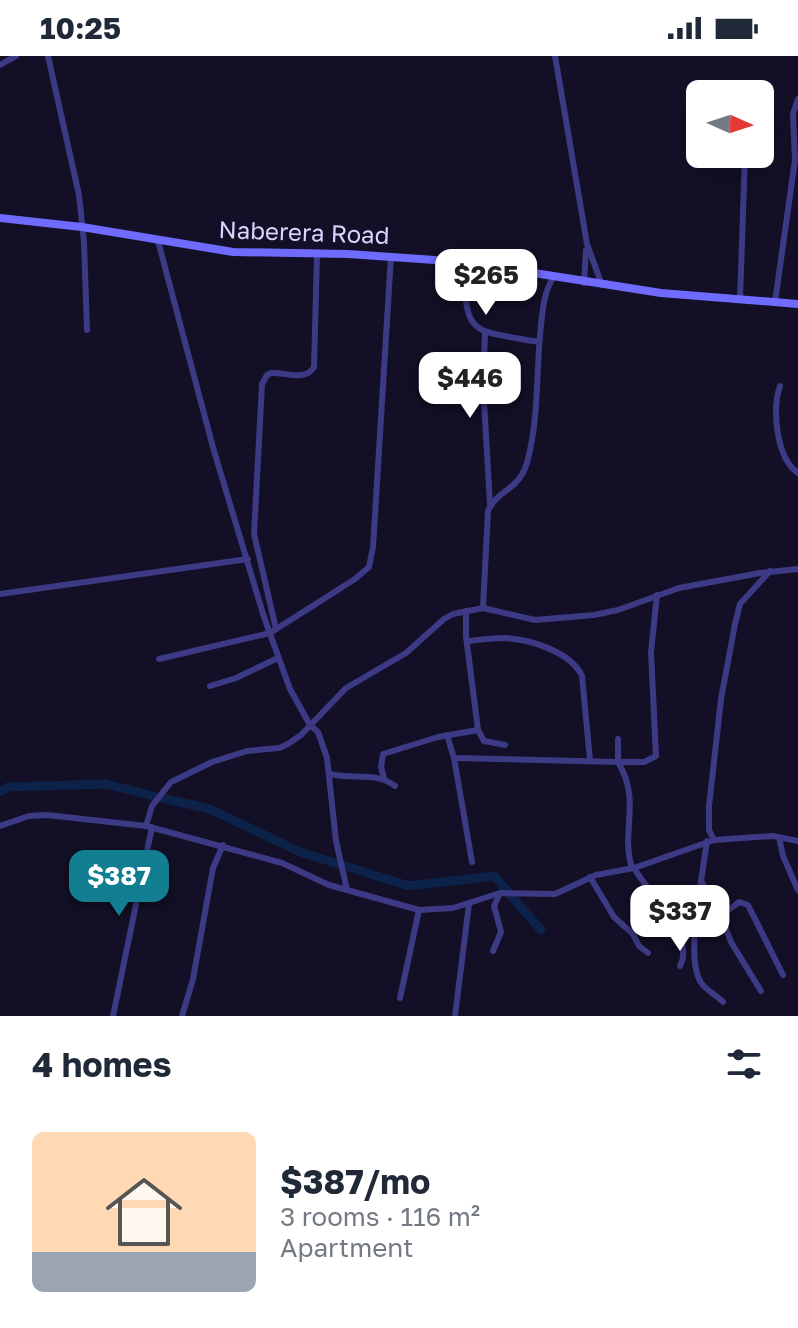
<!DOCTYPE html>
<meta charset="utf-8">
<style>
:root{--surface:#fff;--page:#f2f2f3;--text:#1f2937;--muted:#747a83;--accent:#117e91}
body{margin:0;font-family:"Golos Text",sans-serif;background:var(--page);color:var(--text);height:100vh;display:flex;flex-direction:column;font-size:30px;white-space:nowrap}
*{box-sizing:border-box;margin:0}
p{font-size:26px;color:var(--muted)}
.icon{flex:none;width:44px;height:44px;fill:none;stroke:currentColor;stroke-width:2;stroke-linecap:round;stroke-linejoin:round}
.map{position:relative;height:960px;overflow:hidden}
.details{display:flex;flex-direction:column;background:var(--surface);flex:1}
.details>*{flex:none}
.needle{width:52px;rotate:93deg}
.tools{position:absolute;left:686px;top:24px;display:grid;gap:16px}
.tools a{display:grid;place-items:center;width:88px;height:88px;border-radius:12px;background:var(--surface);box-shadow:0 8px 32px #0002;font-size:40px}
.price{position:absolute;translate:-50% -68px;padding:0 18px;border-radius:16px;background:#fff;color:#222;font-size:26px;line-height:52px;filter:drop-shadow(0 2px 4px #0008)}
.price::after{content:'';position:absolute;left:50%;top:48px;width:24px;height:18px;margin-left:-12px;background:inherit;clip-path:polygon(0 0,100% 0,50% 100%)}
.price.selected{background:var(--accent);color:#fff}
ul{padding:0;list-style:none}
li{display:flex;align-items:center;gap:24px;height:200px;padding:0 32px}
li span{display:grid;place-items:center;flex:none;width:224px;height:160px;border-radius:12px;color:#555}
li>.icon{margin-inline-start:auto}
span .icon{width:96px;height:96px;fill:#fffc;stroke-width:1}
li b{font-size:34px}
h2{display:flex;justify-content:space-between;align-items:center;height:96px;padding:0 32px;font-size:34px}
.status{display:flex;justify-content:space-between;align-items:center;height:56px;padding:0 40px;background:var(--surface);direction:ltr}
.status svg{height:22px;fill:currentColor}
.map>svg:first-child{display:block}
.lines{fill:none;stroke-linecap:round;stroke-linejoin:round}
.river{stroke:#0c2248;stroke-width:9}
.street{stroke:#3d3a85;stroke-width:6}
.secondary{stroke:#6f6bff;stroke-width:8}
.labels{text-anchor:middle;stroke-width:6;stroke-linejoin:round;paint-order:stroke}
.street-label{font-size:24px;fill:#d9d4ff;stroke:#130f26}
</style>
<div class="status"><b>10:25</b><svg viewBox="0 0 49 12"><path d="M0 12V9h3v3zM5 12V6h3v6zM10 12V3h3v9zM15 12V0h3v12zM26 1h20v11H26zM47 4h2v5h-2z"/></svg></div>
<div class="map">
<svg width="798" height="960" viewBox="0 0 798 960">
<rect width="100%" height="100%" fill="#130f26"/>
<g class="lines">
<!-- river -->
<g class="river">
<path d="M0,736L8,731L105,728L154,740"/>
<path d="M162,742L210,753L300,796L409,830L494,820L541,874"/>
</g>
<!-- street -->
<g class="street">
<path d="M48,0L79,139L84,186L87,274"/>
<path d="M555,0L587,188L602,229"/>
<path d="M0,9L16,0"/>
<path d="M158,185L214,395L264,561L290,633L310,669L318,676L327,702L336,785L347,834"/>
<path d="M464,206C465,281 470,274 539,286"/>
<path d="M584,227L586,194"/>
<path d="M740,244L745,98"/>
<path d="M775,246L795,104L793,58L798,43"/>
<path d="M485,277L483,328L490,449"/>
<path d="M780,330C772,353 776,402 798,417"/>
<path d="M0,538L248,503"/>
<path d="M483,552L488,455C498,432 520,436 528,403C539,360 536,314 541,269C543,252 544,236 553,222"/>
<path d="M466,555V580L478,674L484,685L505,689"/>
<path d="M276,573L254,478L262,328L267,319L271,317C286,316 305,326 314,311L317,199"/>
<path d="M467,585C479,584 492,582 505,582C530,583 571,596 582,620L590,704"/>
<path d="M159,603L270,577L355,523L369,511L373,491L391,200"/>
<path d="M210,630L236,622L278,602"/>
<path d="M447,679L454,702L472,806"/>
<path d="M618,683V706H644L656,700L651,596L657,539"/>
<path d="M454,702L618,706C642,746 620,775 632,812"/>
<path d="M330,718C354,724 375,715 395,730"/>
<path d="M384,722L381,711L383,698L438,681L478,674"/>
<path d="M0,770L29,760L47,759L146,770L282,807L329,829L419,854L453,852L500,837L555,838L596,819L634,812L714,784L773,780L798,785"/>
<path d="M146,770L152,750L171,726L212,706L247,695L279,692L288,688L301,679L346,632L406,597L444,563L453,558L483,552L535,564L594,559L618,554L679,532L760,517L798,513"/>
<path d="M779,781L783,800L798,834"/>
<path d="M714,784L709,774V750L721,643L735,568L740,548L770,515"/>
<path d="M707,785L701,825L721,860L731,886L761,935"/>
<path d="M634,812C648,837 696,881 680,910"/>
<path d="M590,821L614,861L633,878L639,890L648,897"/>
<path d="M701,825C698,850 688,903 700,925C704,933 716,939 723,946"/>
<path d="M721,860L739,846L748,849L783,919"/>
<path d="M493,895L501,876L494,850L500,837"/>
<path d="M400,942L419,854"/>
<path d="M113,960L152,771"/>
<path d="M182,960L193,923L213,812L223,789"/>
<path d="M455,960L469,848"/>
</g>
<!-- secondary -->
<path class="secondary" d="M0,162L82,171L233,196L348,198L464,206L661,237L798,248"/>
</g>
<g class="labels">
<!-- street labels -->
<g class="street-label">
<text transform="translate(304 177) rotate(2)" y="8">Naberera Road</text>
</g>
</g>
</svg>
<div class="tools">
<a><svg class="needle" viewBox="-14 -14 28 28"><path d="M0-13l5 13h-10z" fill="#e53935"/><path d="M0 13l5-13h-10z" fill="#747a83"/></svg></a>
</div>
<b class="price" style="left:486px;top:261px">$265</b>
<b class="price" style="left:470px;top:364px">$446</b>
<b class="price selected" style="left:119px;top:862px">$387</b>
<b class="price" style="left:680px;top:897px">$337</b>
</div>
<section class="details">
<h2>4 homes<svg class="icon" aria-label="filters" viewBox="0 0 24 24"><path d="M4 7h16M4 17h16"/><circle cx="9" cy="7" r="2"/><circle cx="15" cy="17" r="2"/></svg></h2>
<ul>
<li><span style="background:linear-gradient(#ffd9b3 75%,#9aa5b1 0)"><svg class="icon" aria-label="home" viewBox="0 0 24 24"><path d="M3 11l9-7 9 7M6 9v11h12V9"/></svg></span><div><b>$387/mo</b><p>3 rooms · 116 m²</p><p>Apartment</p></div></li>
</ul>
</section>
